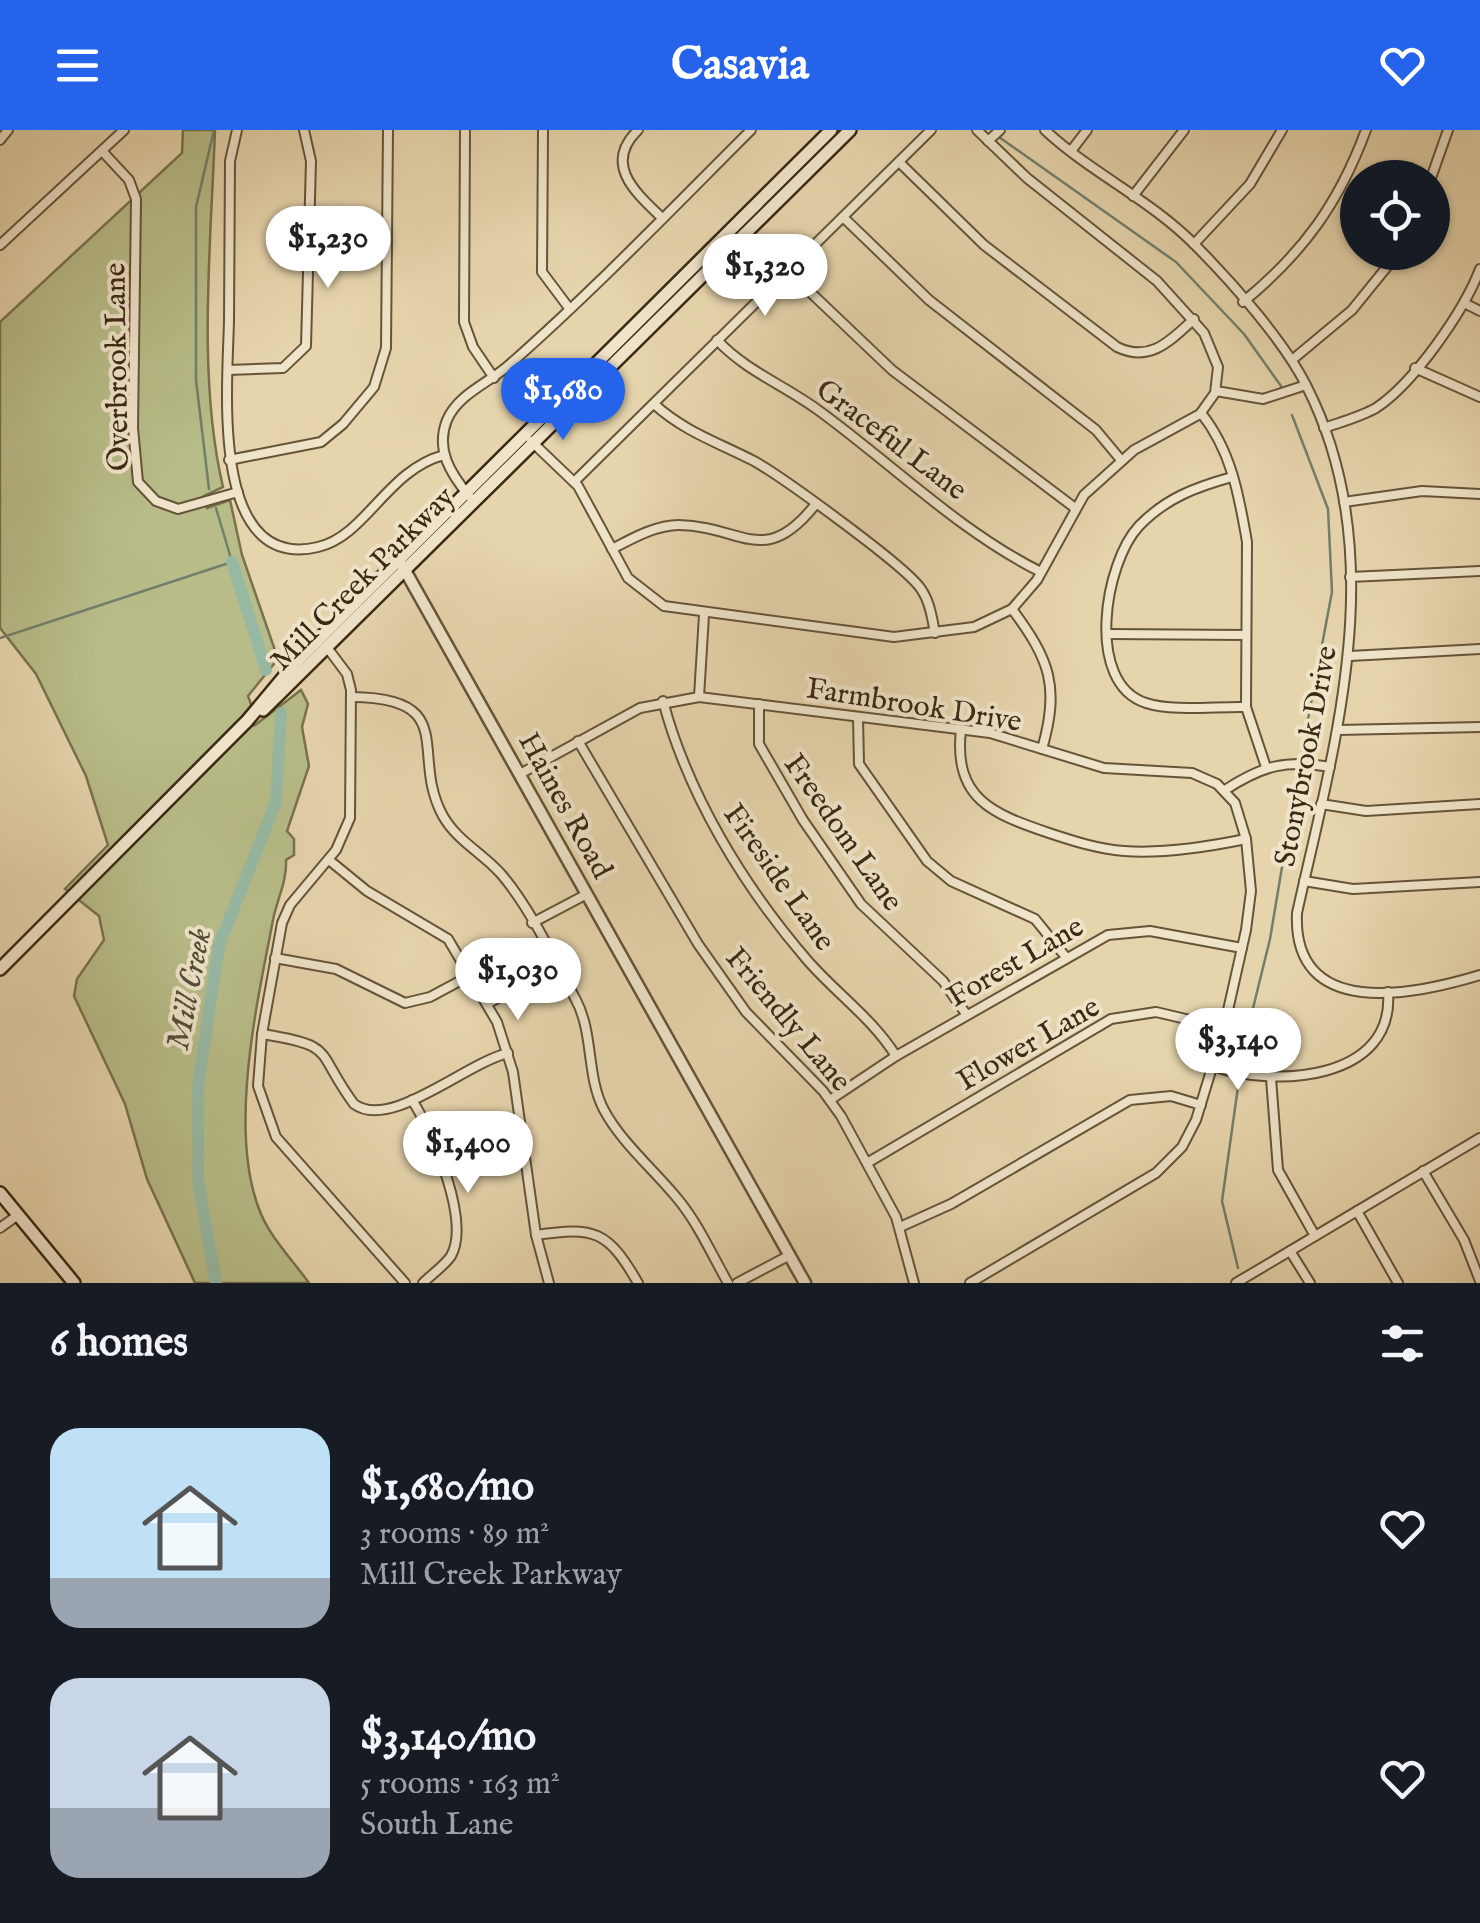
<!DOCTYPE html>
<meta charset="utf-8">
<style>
:root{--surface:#171b24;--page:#242831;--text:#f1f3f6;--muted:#9ea1a6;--accent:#2563eb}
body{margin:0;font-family:"IM FELL English",serif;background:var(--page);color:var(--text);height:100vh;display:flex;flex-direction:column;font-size:38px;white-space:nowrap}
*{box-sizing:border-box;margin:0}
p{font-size:32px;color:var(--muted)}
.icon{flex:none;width:55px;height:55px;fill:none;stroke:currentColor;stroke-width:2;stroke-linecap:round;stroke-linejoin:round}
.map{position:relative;height:1153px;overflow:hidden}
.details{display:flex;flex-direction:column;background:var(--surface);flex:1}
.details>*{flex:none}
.controls{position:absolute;left:1340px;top:30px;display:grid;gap:20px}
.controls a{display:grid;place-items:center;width:110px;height:110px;border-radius:50%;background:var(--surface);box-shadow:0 2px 8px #0004;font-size:50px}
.price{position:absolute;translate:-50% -85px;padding:0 22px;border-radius:35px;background:#fff;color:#222;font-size:32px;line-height:65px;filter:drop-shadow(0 2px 5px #0008)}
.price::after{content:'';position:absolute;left:50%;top:60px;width:30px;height:22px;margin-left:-15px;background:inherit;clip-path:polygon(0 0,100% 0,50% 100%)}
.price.active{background:var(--accent);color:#fff}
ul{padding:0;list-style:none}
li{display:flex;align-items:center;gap:30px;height:250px;padding:0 50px}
li span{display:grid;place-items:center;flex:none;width:280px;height:200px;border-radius:30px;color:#555}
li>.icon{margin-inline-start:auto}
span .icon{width:120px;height:120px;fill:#fffc;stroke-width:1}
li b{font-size:42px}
h2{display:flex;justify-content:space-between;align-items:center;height:120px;padding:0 50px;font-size:42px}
header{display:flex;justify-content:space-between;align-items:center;height:130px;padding:0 50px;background:var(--accent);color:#fff;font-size:45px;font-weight:700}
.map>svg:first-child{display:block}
.green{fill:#b7bc88;stroke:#79724e;stroke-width:2.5}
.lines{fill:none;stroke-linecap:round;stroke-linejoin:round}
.stream{stroke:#727f6a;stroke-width:2.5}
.river{stroke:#97b9a4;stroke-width:12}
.minor-casing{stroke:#665439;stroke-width:12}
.tertiary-casing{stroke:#665439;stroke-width:15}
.secondary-casing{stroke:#3b2913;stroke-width:16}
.minor{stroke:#efe3c9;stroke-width:8}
.tertiary{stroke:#efe3c9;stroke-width:10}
.secondary{stroke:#efe3c9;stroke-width:11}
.labels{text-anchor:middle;stroke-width:8;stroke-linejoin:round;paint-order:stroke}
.street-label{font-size:30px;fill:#3b2913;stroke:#efe3c9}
.water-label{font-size:32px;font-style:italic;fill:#524d37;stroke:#efe3c9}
</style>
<header><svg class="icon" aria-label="menu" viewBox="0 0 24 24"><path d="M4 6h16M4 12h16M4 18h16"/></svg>Casavia<svg class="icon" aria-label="heart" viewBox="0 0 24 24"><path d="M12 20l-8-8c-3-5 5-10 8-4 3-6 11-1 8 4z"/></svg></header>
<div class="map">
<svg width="1480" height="1153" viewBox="0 0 1480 1153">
<rect width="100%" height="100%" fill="#e6d4ac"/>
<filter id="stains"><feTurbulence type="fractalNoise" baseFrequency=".002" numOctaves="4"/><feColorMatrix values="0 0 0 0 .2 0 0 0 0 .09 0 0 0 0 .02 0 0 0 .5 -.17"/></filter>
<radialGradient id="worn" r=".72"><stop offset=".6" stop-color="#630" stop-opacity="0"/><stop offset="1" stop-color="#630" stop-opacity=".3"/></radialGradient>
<!-- green -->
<path class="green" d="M183,0H215C211,113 197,247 223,357L204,366L207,378L230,370L242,425L278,529L248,566L252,577L243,598L255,595L301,560L308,574L302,597L309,636L287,701L294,709V725L286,730C287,752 277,769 273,790C257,873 227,1004 261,1084C271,1108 294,1132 309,1153H195L147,1049L125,974L74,866L77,849L104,810L99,786L65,759L108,715L86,646L36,544L0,498V192L182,23Z"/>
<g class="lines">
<!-- stream -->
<g class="stream">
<path d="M999,7L1176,132L1244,204L1281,256"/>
<path d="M1292,285L1328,379L1332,462L1302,621"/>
<path d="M209,359L196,250V77L214,0"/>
<path d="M0,508L232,432L216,378"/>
<path d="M1241,927L1270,809L1298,641"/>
<path d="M1238,1138L1222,1071L1238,957"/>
</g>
<!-- river -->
<g class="river">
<path d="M232,432L266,540"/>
<path d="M216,1153L198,1052V956L219,815L276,672L281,583"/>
</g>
<defs>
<g id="minor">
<path d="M237,0L230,31C230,84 229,137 229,190C228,251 208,443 318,417C366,406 387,340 444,325"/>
<path d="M465,0L464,192L473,217L494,248"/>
<path d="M543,0L542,142L569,178"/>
<path d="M638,0C603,34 635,62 661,87"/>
<path d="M1045,0C1091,43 1151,70 1195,115C1231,151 1285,212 1307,257C1392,425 1335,612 1297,783C1292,891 1414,865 1480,845"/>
<path d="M0,10L8,0"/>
<path d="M988,11L1000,0"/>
<path d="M102,21L129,50L136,69L133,298L138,352L156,371L178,379L238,362"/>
<path d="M1071,21L1087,0"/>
<path d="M899,32L984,115L1117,217C1150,233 1170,211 1194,189"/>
<path d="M1431,48L1448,0"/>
<path d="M1133,66L1184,0"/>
<path d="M843,87L929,170L1096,300L1121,330"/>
<path d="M1194,114L1250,54L1282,0"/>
<path d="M0,115L124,0"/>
<path d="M788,141L892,240L1075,378"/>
<path d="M1243,172C1303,123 1339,73 1366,0"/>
<path d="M1464,173L1480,181"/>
<path d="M717,210C746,241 784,255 818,280C891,333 960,402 1041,442"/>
<path d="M1292,230L1352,180L1399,122"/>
<path d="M1415,238L1480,267"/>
<path d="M228,240L283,238L306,216L311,31L304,0"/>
<path d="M1216,261L1263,269L1306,255"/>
<path d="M654,274C685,302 717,312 754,331C782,347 906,436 921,459C930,472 932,488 935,503"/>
<path d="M1201,283C1231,320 1239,365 1247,412L1246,577L1266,637"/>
<path d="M1324,298C1341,292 1360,287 1376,278C1414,253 1464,181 1480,139"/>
<path d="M531,311L578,356L628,448L664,476L894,507L974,497L1012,479L1037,450L1084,365L1134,320L1200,284L1215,263L1218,237L1204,203L1157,151L1027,48L977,0"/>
<path d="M229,330L321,312L343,294L374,257L386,218L388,0"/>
<path d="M1232,347C1196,357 1166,368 1139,396C1105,432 1084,553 1146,573C1174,582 1216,576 1246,577"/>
<path d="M574,352L931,0"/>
<path d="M469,366C451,344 435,320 447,290C458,264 489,253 509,235C593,161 672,79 751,0"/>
<path d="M1344,372L1422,361L1480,364"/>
<path d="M612,419C633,408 656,395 679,395C742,396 764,439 815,375"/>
<path d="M1350,447L1480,441"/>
<path d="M1012,479C1050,530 1060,557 1042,619"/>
<path d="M1108,504L1246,505"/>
<path d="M326,516L347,544L351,560L350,688L336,720L290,775L282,793L262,904L258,956L276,1007L405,1153"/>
<path d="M1350,526L1480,519"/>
<path d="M352,567C461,568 409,625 443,686C457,711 484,724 502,745C532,781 554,829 576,870C594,904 586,946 604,980C621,1012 654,1040 677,1068C698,1093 712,1125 728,1153"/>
<path d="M699,567L704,485"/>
<path d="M663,571C688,665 744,757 808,831C837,864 872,888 896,926"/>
<path d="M759,574V614L803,690L861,774L943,851L966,884"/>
<path d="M858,587L859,634L927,731L951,751L1035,789L1065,826"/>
<path d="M961,600C953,669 993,684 1049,703C1073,711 1098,719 1124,721C1164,724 1207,717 1246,709"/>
<path d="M1338,600L1480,597"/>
<path d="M578,611L698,814L746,882L823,961L841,986L896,1087L914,1153"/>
<path d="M520,644L640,578L699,567L990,603L1104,638L1192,643L1217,654L1235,673L1246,709L1251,761L1246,800L1224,898L1196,990L1182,1017L1156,1043L970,1153"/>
<path d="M1225,660C1262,636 1286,629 1330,637"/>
<path d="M1321,674L1366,681L1480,674"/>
<path d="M329,730L367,761L448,809L497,892L513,942L536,1105L549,1153"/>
<path d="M1304,751L1353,759L1480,752"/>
<path d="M532,793L587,764"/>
<path d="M275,828L336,839L405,873L430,867L471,845"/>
<path d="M487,874L556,836"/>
<path d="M262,904C338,916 314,920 354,974C390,1001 464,934 508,923"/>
<path d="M1213,936C1274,958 1395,951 1388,862"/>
<path d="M1271,948L1278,1040L1315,1106"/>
<path d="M412,970C432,1001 471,1091 451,1126C444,1136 431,1145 423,1153"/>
<path d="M830,970L896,926L1108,805L1150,801L1242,818"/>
<path d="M867,1033L1111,889L1156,882L1224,898"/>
<path d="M1423,1041L1464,1110L1480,1151"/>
<path d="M1357,1081L1398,1153"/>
<path d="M900,1097L951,1074L1130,970L1171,966L1201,975"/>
<path d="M0,1098L18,1085"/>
<path d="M536,1105C595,1096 608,1101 638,1153"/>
<path d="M1290,1121L1310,1153"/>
<path d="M737,1153L790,1125"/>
<path d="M1236,1153L1480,1008"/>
</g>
<path id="tertiary" d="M402,435L805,1153"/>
<g id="secondary">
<path d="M263,580L850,0"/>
<path d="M0,839L247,591L298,530L831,0"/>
<path d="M0,1063L74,1153"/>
</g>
</defs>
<!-- minor casing -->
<use href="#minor" class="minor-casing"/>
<!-- tertiary casing -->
<use href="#tertiary" class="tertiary-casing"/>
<!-- secondary casing -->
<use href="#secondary" class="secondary-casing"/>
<!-- minor -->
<use href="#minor" class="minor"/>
<!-- tertiary -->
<use href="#tertiary" class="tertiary"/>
<!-- secondary -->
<use href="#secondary" class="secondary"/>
</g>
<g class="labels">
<!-- street labels -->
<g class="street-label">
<text transform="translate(116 237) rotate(-91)" y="10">Overbrook Lane</text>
<text transform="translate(892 309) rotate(37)" y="10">Graceful Lane</text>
<text transform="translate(362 448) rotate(-45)" y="10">Mill Creek Parkway</text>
<text transform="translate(914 574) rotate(9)" y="10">Farmbrook Drive</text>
<text transform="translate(1305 626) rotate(-79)" y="10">Stonybrook Drive</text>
<text transform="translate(566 675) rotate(61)" y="10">Haines Road</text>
<text transform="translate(844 702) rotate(55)" y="10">Freedom Lane</text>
<text transform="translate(780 747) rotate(55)" y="10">Fireside Lane</text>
<text transform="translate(1015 831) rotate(-30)" y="10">Forest Lane</text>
<text transform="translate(789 889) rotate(50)" y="10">Friendly Lane</text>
<text transform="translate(1028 913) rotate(-30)" y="10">Flower Lane</text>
</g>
<!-- water labels -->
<g class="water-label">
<text transform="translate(188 859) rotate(-79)" y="11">Mill Creek</text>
</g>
</g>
<rect width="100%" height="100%" filter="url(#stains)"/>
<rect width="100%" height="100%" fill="url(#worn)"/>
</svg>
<div class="controls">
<a><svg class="icon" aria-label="locate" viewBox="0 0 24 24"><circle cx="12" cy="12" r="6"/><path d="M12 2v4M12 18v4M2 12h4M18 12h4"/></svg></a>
</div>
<b class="price" style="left:328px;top:161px">$1,230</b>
<b class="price" style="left:765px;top:189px">$1,320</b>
<b class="price active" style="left:563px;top:313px">$1,680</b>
<b class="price" style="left:518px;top:893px">$1,030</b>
<b class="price" style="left:1238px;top:963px">$3,140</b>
<b class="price" style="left:468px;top:1066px">$1,400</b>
</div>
<section class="details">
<h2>6 homes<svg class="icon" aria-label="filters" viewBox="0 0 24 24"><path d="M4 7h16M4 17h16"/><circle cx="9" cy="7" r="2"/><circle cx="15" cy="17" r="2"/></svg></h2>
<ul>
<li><span style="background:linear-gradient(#bfe0f5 75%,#9aa5b1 0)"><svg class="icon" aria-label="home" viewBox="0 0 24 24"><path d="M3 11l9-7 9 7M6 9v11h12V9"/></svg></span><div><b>$1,680/mo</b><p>3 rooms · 89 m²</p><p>Mill Creek Parkway</p></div><svg class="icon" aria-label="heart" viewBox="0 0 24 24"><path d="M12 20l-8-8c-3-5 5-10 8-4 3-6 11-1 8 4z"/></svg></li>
<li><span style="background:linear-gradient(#c9d6e8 65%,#9aa5b1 0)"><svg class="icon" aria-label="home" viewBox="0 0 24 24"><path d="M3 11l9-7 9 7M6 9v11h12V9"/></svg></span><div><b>$3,140/mo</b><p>5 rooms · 163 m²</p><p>South Lane</p></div><svg class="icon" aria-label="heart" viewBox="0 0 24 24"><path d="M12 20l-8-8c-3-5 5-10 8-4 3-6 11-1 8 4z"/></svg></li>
</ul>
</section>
